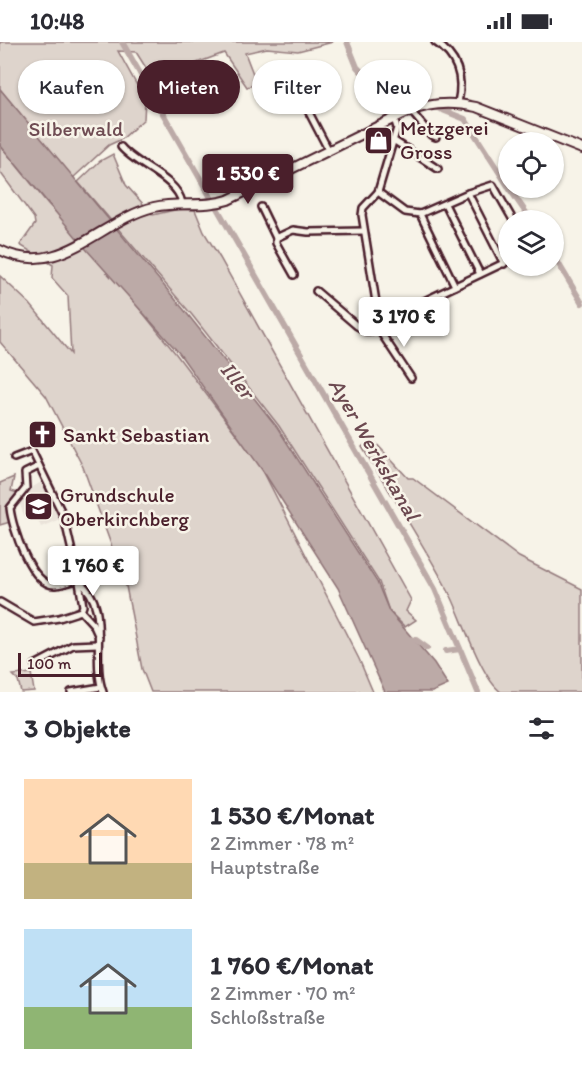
<!DOCTYPE html>
<html lang="de">
<meta charset="utf-8">
<style>
:root{--surface:#fff;--page:#f2f2f3;--text:#2b2b33;--muted:#7c7c81;--accent:#4a1f2b}
body{margin:0;font-family:Itim,sans-serif;background:var(--page);color:var(--text);height:100vh;display:flex;flex-direction:column;font-size:22px;white-space:nowrap}
*{box-sizing:border-box;margin:0}
p{font-size:20px;color:var(--muted)}
.icon{flex:none;width:33px;height:33px;fill:none;stroke:currentColor;stroke-width:2;stroke-linecap:round;stroke-linejoin:round}
.map{position:relative;height:650px;overflow:hidden}
.sheet{display:flex;flex-direction:column;background:var(--surface);flex:1}
.sheet>*{flex:none}
.banner{position:absolute;left:18px;top:18px;width:546px;height:54px;display:flex;gap:12px}
.tools{position:absolute;left:498px;top:90px;display:grid;gap:12px}
.tools a{display:grid;place-items:center;width:66px;height:66px;border-radius:50%;background:var(--surface);box-shadow:0 2px 4px #0004;font-size:30px}
.scale{position:absolute;left:18px;bottom:15px;width:84px;box-sizing:border-box;padding-left:6px;border:3px solid #4a1f2b;border-top:0;font-size:16px;line-height:21px;white-space:nowrap;color:#4a1f2b;-webkit-text-stroke:4px #f7f3e8;paint-order:stroke}
.price{position:absolute;translate:-50% -51px;padding:0 14px;border-radius:6px;background:#fff;color:#222;font-size:20px;line-height:39px;filter:drop-shadow(0 2px 3px #0008)}
.price::after{content:'';position:absolute;left:50%;top:36px;width:18px;height:14px;margin-left:-9px;background:inherit;clip-path:polygon(0 0,100% 0,50% 100%)}
.price.current{background:var(--accent);color:#fff}
ul{padding:0;list-style:none}
li{display:flex;align-items:center;gap:18px;height:150px;padding:0 24px}
li span{display:grid;place-items:center;flex:none;width:168px;height:120px;border-radius:0px;color:#555}
li>.icon{margin-inline-start:auto}
span .icon{width:72px;height:72px;fill:#fffc;stroke-width:1}
li b{font-size:26px}
h2{display:flex;justify-content:space-between;align-items:center;height:72px;padding:0 24px;font-size:26px}
.chip{padding:0 21px;border-radius:27px;background:var(--surface);box-shadow:0 2px 4px #0004;font-size:21px;line-height:54px}
.chip.current{background:var(--accent);color:#fff}
.status{display:flex;justify-content:space-between;align-items:center;height:42px;padding:0 30px;background:var(--surface);direction:ltr}
.status svg{height:16px;fill:currentColor}
.map>svg:first-child{display:block}
.built{fill:#eae3da}
.green{fill:#ded4cc;stroke:#947a7c;stroke-width:1.5}
.water{fill:#bcaaa7;stroke:#8e7275;stroke-width:1.5}
.lines{fill:none;stroke-linecap:round;stroke-linejoin:round}
.canal{stroke:#bcaaa7;stroke-width:6}
.minor-casing{stroke:#4a1f2b;stroke-width:10}
.secondary-casing{stroke:#4a1f2b;stroke-width:12}
.minor{stroke:#f7f3e8;stroke-width:5}
.secondary{stroke:#f7f3e8;stroke-width:8}
.labels{text-anchor:middle;stroke-width:5;stroke-linejoin:round;paint-order:stroke}
.poi-label{font-size:21px;fill:#4a1f2b;stroke:#f7f3e8;text-anchor:start}
.park-label{font-size:21px;fill:#6f4c53;stroke:#f7f3e8}
.water-label{font-size:22px;font-style:italic;fill:#6c4950;stroke:#f7f3e8}
</style>
<div class="status"><b>10:48</b><svg viewBox="0 0 49 12"><path d="M0 12V9h3v3zM5 12V6h3v6zM10 12V3h3v9zM15 12V0h3v12zM26 1h20v11H26zM47 4h2v5h-2z"/></svg></div>
<div class="map">
<svg width="582" height="650" viewBox="0 0 582 650">
<rect width="100%" height="100%" fill="#f7f3e8"/>
<filter id="ink" filterUnits="userSpaceOnUse"><feTurbulence type="fractalNoise" baseFrequency=".0167" numOctaves="2"/><feDisplacementMap in="SourceGraphic" scale="12" xChannelSelector="R" yChannelSelector="G"/><feConvolveMatrix kernelMatrix="1 2 1 2 8 2 1 2 1" color-interpolation-filters="sRGB"/></filter>
<g filter="url(#ink)">
<!-- built -->
<path class="built" d="M45,438L62,476L41,485L36,473L26,478L18,458L31,446Z"/>
<!-- green -->
<g class="green">
<path d="M0,0H333L298,9L267,6L245,11L257,42L247,45L224,11L153,37L136,10L118,9L145,58L144,77L122,97L109,103L73,136L0,47Z"/>
<path d="M0,103L48,162L93,209L176,312L261,425L359,617L373,650H151L142,627L126,544L83,425L46,354L0,300V234L30,262L71,312L68,254L52,236L53,223L20,203L35,182L34,176L0,130Z"/>
<path d="M113,112L126,143L153,173L179,167L195,168L204,190L220,216L411,558L406,569L416,578L405,585L389,569L379,540L279,384L192,273L78,140L100,119Z"/>
<path d="M372,397L408,436H413L519,515L582,547V650H501C482,637 463,579 452,556C425,504 393,455 362,405Z"/>
<path d="M14,435L11,449L18,451C8,463 3,465 10,480L0,483V441Z"/>
<path d="M31,631L34,649L21,650L18,638L13,633Z"/>
</g>
<!-- water -->
<path class="water" d="M0,47L185,269L277,385L377,540L389,569L434,621L448,643L432,650H385L338,546L265,432L179,311L86,207L0,103Z"/>
<g class="lines">
<!-- canal -->
<g class="canal">
<path d="M122,0L435,547L478,650"/>
<path d="M347,0L357,25L370,39L465,77L508,144"/>
<path d="M509,146L531,178"/>
<path d="M554,214L582,261"/>
<path d="M407,597L416,598L427,606"/>
<path d="M446,609L460,607"/>
</g>
<defs>
<g id="minor">
<path d="M435,0C457,14 464,35 458,61"/>
<path d="M291,36L329,109"/>
<path d="M410,68L431,93L436,95"/>
<path d="M394,76L397,86L378,150L363,166L362,173L381,291L411,336"/>
<path d="M393,98L438,127"/>
<path d="M121,105C138,125 177,136 182,161"/>
<path d="M378,150L405,170L420,172L468,151L493,143L513,178"/>
<path d="M468,151L504,222"/>
<path d="M445,162L480,232"/>
<path d="M261,165L276,196V201L294,233"/>
<path d="M420,172L455,244"/>
<path d="M276,196L293,188L308,190L364,189"/>
<path d="M316,249L357,284L366,289H381"/>
<path d="M380,280L508,219"/>
<path d="M14,416L32,409L64,475L79,540C112,563 90,616 103,650"/>
<path d="M39,424L25,431L26,446L10,466C12,485 31,544 55,543C63,543 71,539 78,538"/>
<path d="M79,540L83,564L81,569"/>
<path d="M0,560L34,580L59,576L81,569"/>
<path d="M81,569L93,582L99,595"/>
<path d="M35,623L73,603L98,602"/>
<path d="M71,650L101,645"/>
</g>
<path id="secondary" d="M0,208C60,238 100,178 154,165C178,159 204,166 228,158L401,73C426,61 449,59 476,65L582,107"/>
</defs>
<!-- minor casing -->
<use href="#minor" class="minor-casing"/>
<!-- secondary casing -->
<use href="#secondary" class="secondary-casing"/>
<!-- minor -->
<use href="#minor" class="minor"/>
<!-- secondary -->
<use href="#secondary" class="secondary"/>
</g>
</g>
<!-- icons -->
<defs>
<symbol id="shop-square" viewBox="-11 -11 22 22"><rect x="-9" y="-9" width="18" height="18" rx="4" fill="#4a1f2b" stroke="#f7f3e8"/><path d="M-5-2.5h2.3a2.7 3.5 0 0 1 5.4 0H5L5.5 6h-11ZM-1.5-2.5h3a1.5 2.3 0 0 0-3 0Z" fill="#fff"/></symbol>
<symbol id="church-square" viewBox="-11 -11 22 22"><rect x="-9" y="-9" width="18" height="18" rx="4" fill="#4a1f2b" stroke="#f7f3e8"/><path d="M-1.2-6h2.4v3.5h3.3v2.4h-3.3V6h-2.4V-.1h-3.3v-2.4h3.3Z" fill="#fff"/></symbol>
<symbol id="school-square" viewBox="-11 -11 22 22"><rect x="-9" y="-9" width="18" height="18" rx="4" fill="#4a1f2b" stroke="#f7f3e8"/><path d="M0-5L7-2L0 1L-7-2ZM-4 1L0 2.5L4 1V4Q0 6-4 4Z" fill="#fff"/></symbol>
</defs>
<g fill-rule="evenodd">
<use href="#shop-square" x="362" y="82" width="33" height="33"/>
<use href="#church-square" x="26" y="376" width="33" height="33"/>
<use href="#school-square" x="22" y="448" width="33" height="33"/>
</g>
<g class="labels">
<!-- poi labels -->
<g class="poi-label">
<text x="400" y="93">Metzgerei<tspan x="400" dy="24">Gross</tspan></text>
<text x="63" y="400">Sankt Sebastian</text>
<text x="60" y="460">Grundschule<tspan x="60" dy="24">Oberkirchberg</tspan></text>
</g>
<!-- park labels -->
<g class="park-label">
<text x="76" y="94">Silberwald</text>
</g>
<!-- water labels -->
<g class="water-label">
<text transform="translate(238 338) rotate(51)" y="8">Iller</text>
<text transform="translate(375 407) rotate(60)" y="8">Ayer Werkskanal</text>
</g>
</g>
</svg>
<div class="tools">
<a><svg class="icon" aria-label="locate" viewBox="0 0 24 24"><circle cx="12" cy="12" r="6"/><path d="M12 2v4M12 18v4M2 12h4M18 12h4"/></svg></a>
<a><svg class="icon" aria-label="layers" viewBox="0 0 24 24"><path d="M12 4l9 5-9 5-9-5zM3 14l9 5 9-5"/></svg></a>
</div>
<div class="scale">100 m</div>
<b class="price current" style="left:248px;top:163px">1 530 €</b>
<b class="price" style="left:404px;top:306px">3 170 €</b>
<b class="price" style="left:93px;top:555px">1 760 €</b>
<div class="banner">
<a class="chip">Kaufen</a>
<a class="chip current">Mieten</a>
<a class="chip">Filter</a>
<a class="chip">Neu</a>
</div>
</div>
<section class="sheet">
<h2>3 Objekte<svg class="icon" aria-label="filters" viewBox="0 0 24 24"><path d="M4 7h16M4 17h16"/><circle cx="9" cy="7" r="2"/><circle cx="15" cy="17" r="2"/></svg></h2>
<ul>
<li><span style="background:linear-gradient(#ffd9b3 70%,#c2b280 0)"><svg class="icon" aria-label="home" viewBox="0 0 24 24"><path d="M3 11l9-7 9 7M6 9v11h12V9"/></svg></span><div><b>1 530 €/Monat</b><p>2 Zimmer · 78 m²</p><p>Hauptstraße</p></div></li>
<li><span style="background:linear-gradient(#bfe0f5 65%,#8fb573 0)"><svg class="icon" aria-label="home" viewBox="0 0 24 24"><path d="M3 11l9-7 9 7M6 9v11h12V9"/></svg></span><div><b>1 760 €/Monat</b><p>2 Zimmer · 70 m²</p><p>Schloßstraße</p></div></li>
</ul>
</section>
